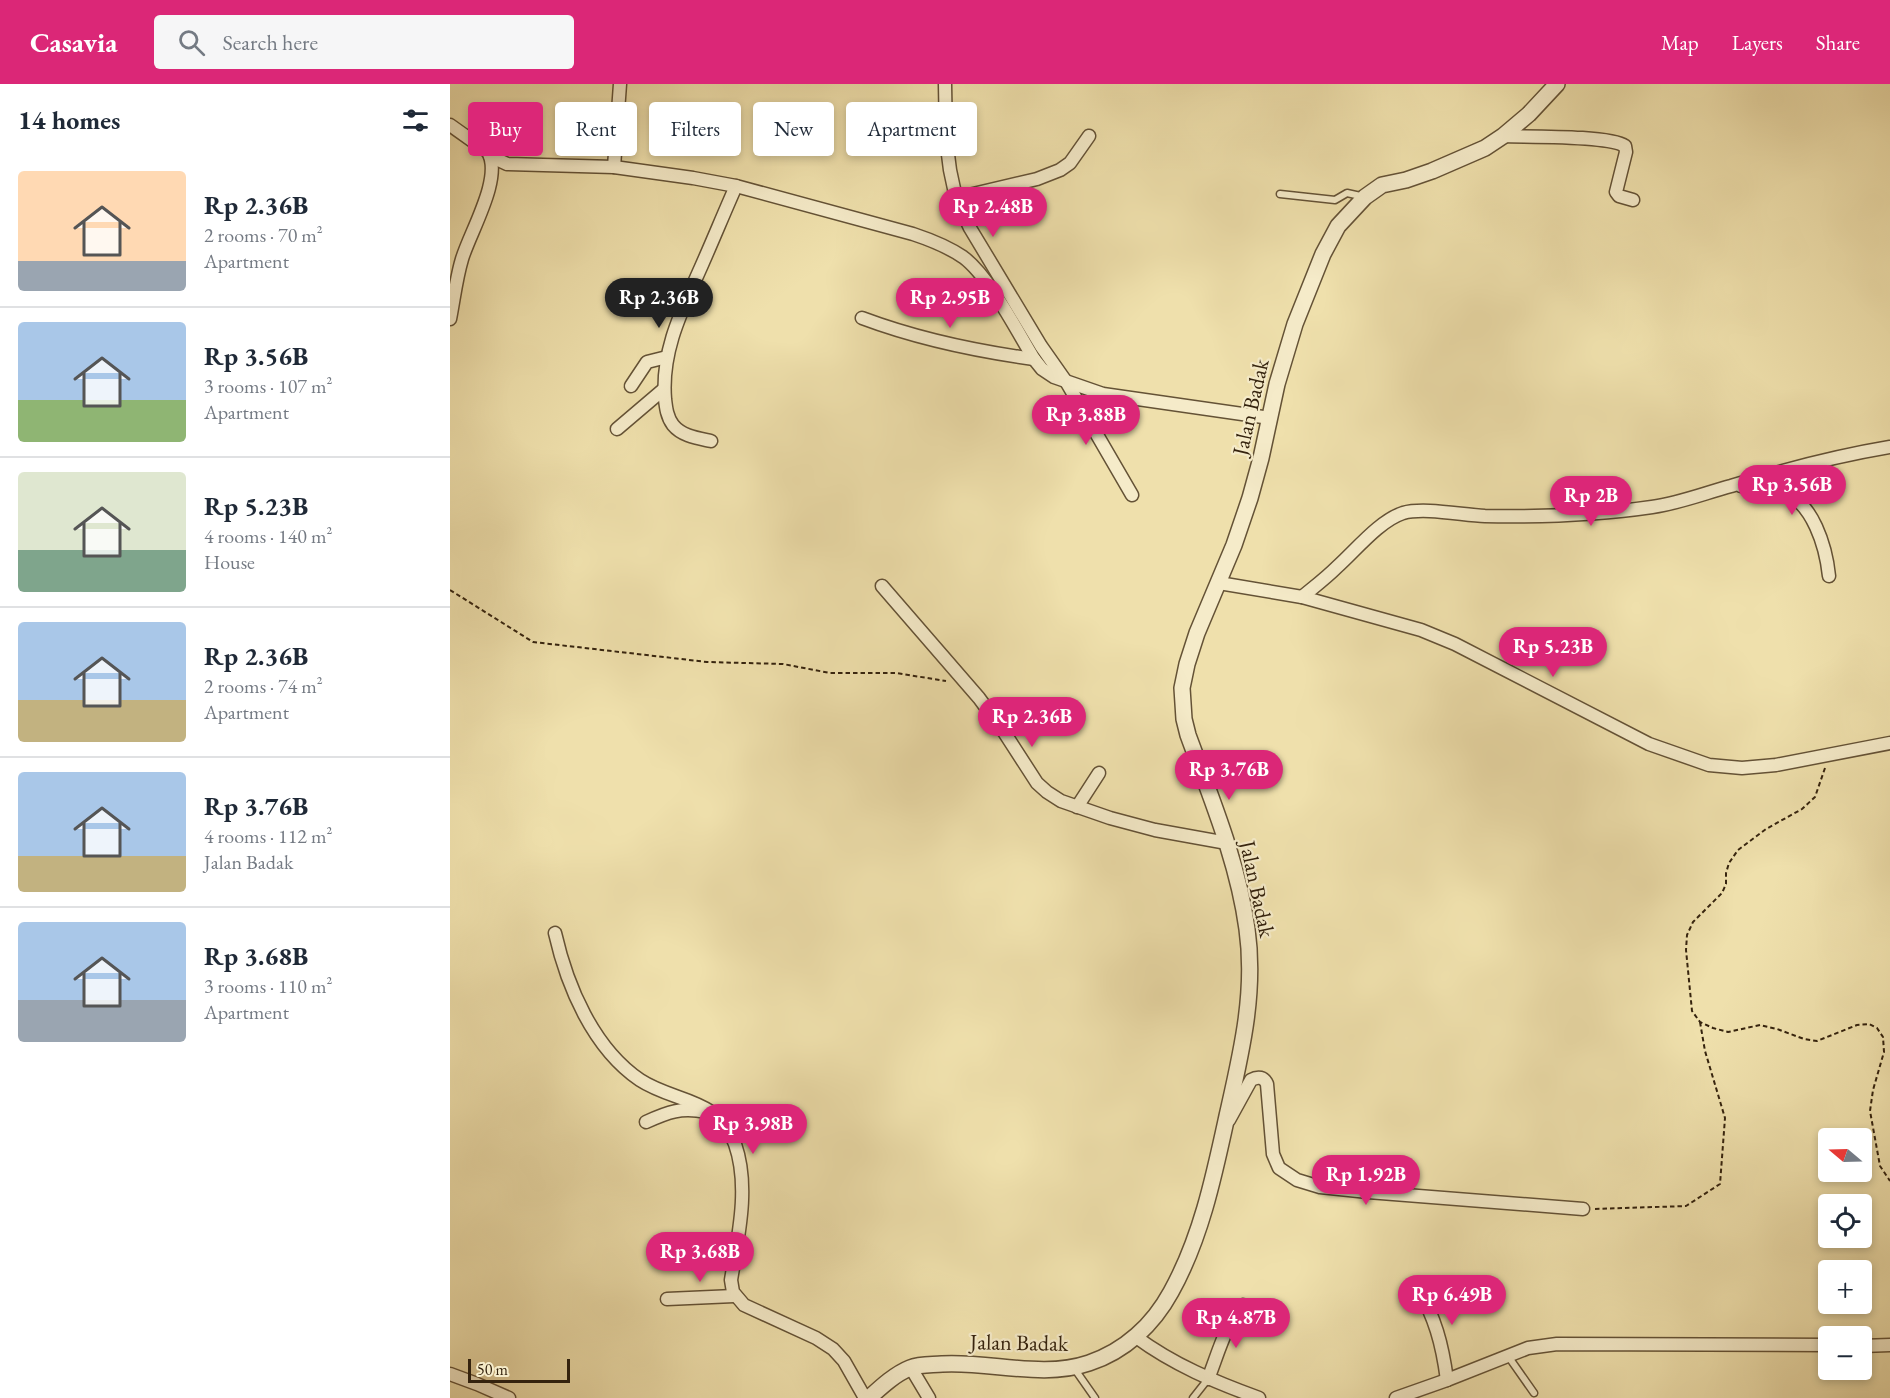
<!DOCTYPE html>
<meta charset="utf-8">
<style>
:root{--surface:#fff;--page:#f6f6f7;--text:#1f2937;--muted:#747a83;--line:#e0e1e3;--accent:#db2777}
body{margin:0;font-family:"EB Garamond",serif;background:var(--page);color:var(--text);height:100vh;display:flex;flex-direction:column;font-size:22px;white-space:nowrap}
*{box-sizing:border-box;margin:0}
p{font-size:20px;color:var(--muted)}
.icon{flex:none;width:33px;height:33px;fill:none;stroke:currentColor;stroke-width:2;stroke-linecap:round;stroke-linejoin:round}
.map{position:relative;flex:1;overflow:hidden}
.sheet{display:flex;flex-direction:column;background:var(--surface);width:450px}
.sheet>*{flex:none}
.top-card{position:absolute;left:18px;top:18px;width:570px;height:54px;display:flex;gap:12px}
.needle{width:39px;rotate:289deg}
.fabs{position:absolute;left:1368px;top:1044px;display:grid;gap:12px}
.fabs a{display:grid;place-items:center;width:54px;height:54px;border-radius:6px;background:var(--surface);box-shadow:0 3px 9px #0003;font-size:30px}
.scale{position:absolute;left:18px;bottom:15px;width:102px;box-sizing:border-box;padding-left:6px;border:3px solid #35230e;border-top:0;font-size:16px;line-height:21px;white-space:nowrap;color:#35230e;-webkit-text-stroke:4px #f5ebc9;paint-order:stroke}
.price{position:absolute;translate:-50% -51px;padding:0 14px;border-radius:21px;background:var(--accent);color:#fff;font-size:20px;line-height:39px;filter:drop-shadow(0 2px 3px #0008)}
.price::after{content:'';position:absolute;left:50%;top:36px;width:18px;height:14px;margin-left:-9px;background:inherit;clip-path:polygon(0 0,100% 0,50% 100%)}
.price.current{background:#222;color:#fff}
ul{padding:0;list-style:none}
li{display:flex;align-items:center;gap:18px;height:150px;padding:0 18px}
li+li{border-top:2px solid var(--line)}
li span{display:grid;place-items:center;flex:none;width:168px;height:120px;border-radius:6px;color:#555}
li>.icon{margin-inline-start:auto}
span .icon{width:72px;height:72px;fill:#fffc;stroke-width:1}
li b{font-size:26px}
h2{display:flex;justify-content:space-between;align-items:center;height:72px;padding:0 18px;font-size:26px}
.pill{padding:0 21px;border-radius:6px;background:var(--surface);box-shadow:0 3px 9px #0003;font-size:21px;line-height:54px}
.pill.current{background:var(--accent);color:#fff}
header{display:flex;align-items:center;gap:36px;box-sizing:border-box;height:84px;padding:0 30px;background:var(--accent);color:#fff}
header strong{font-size:28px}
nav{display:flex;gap:33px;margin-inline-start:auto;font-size:21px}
.search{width:420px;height:54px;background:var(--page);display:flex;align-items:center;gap:15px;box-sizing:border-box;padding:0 21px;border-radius:6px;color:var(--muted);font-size:22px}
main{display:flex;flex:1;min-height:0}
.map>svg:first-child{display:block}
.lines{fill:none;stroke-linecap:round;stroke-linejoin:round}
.service-casing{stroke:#645236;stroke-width:9}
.minor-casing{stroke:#645236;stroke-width:15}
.tertiary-casing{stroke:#645236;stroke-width:18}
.path{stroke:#35230e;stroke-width:2;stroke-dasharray:4.5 3;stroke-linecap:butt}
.service{stroke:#f5ebc9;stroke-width:6}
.minor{stroke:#f5ebc9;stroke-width:12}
.tertiary{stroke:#f5ebc9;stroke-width:15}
.labels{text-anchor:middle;stroke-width:4.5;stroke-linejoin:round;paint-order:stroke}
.street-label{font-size:22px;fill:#35230e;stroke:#f5ebc9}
</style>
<header>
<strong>Casavia</strong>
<div class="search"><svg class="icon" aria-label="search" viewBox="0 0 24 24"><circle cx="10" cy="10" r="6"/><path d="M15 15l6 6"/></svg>Search here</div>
<nav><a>Map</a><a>Layers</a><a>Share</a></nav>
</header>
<main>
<section class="sheet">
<h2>14 homes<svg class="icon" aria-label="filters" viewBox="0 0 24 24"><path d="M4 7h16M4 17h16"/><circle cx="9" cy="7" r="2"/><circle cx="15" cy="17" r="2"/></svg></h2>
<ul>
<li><span style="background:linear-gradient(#ffd9b3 75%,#9aa5b1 0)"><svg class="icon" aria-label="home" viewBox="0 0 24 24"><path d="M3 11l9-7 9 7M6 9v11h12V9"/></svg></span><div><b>Rp 2.36B</b><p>2 rooms · 70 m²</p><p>Apartment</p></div></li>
<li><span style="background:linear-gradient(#a9c7e8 65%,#8fb573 0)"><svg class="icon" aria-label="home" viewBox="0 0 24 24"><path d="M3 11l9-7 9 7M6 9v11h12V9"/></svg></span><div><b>Rp 3.56B</b><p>3 rooms · 107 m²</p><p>Apartment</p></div></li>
<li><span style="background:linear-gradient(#dfe7d0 65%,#7fa58c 0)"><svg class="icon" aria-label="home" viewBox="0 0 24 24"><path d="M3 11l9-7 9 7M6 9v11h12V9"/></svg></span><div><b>Rp 5.23B</b><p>4 rooms · 140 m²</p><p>House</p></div></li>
<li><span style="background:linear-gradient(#a9c7e8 65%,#c2b280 0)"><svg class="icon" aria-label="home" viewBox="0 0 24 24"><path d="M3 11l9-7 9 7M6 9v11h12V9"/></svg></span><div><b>Rp 2.36B</b><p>2 rooms · 74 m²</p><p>Apartment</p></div></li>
<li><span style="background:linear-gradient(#a9c7e8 70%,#c2b280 0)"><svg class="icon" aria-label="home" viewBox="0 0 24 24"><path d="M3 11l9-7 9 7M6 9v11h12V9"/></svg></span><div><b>Rp 3.76B</b><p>4 rooms · 112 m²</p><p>Jalan Badak</p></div></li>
<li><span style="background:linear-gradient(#a9c7e8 65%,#9aa5b1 0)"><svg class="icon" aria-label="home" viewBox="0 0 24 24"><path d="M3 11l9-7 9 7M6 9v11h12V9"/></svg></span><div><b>Rp 3.68B</b><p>3 rooms · 110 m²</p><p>Apartment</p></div></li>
</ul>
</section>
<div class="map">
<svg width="1440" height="1314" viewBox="0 0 1440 1314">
<rect width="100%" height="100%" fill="#efe0ac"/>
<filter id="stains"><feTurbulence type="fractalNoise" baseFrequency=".00333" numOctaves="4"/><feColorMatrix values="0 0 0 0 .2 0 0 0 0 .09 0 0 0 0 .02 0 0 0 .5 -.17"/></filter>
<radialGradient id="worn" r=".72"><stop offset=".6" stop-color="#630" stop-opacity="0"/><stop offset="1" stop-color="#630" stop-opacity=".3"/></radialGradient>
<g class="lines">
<defs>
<g id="service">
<path d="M830,110L885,116L897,109L915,113"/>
<path d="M1058,1272L1084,1309"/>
<path d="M624,1284L645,1314"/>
<path d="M743,1314L758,1295"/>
</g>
<g id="minor">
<path d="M495,0L496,55L500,86L506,114L520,144L591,262L617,299L682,411"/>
<path d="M0,41L38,68C53,94 20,148 12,175C6,195 4,215 0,235"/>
<path d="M1053,52C1076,53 1159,51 1175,62L1176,68L1166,108L1169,112L1183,116"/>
<path d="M40,72L57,80L164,83L243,94L286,102L463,150C481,156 497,162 513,173C539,192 567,247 584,275L592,285L604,293L653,310L820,334"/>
<path d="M164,83L170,0"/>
<path d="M506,114L587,95L610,86L620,79L639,52"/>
<path d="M213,203L219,217L233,223"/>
<path d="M412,234C468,255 525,267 584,275"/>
<path d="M181,302L197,278L217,273"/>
<path d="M167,345L214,305"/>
<path d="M261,357C247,354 232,352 223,341C217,333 216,324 215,315C211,267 232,226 251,183C263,156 274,129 286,102"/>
<path d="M1291,402C1304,403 1319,402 1332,407C1363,418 1376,463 1379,492"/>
<path d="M769,499L852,513L971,546L1005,560L1199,660L1259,681L1292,684L1326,681L1440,659"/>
<path d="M432,502L529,614L554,648L587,699L597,708L611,717L660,734L705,746L777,759"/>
<path d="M852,513C864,503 876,494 887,483C906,466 929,437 953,429C974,423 1012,431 1035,432C1090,433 1148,431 1202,423C1230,419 1255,409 1281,402C1333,386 1386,372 1440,363"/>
<path d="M627,723L649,689"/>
<path d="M105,849C117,902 143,964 190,996C225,1019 268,1013 285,1060C300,1103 288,1153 281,1196L283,1208L294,1221L366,1254L383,1265L394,1277L415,1314"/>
<path d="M779,1036L801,996C808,992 814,993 817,1000L823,1070L829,1084L847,1096L870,1103L918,1108L1133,1125"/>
<path d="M196,1038C218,1028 231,1023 256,1028"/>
<path d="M967,1201C985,1235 992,1258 997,1296"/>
<path d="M217,1215L284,1212"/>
<path d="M686,1253C724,1281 765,1298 809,1314"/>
<path d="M1412,1262L1440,1261"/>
<path d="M461,1284L479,1314"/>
<path d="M0,1290L27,1300L59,1314"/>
<path d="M758,1295C768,1270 775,1241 793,1221"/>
<path d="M946,1314L997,1296L1078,1264L1107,1260L1378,1261"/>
</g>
<path id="tertiary" d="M419,1314C431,1303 445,1290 460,1284C470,1280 482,1281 492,1280C541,1277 592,1295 639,1279C675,1267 703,1241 721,1208C751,1154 764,1092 777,1032C791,970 806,909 797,845C788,778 761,714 738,651L734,635L732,604L737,580L747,549L784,461L800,414L811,374L827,300L845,240L873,170L888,142L915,113L932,101L956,96L982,87L1035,64L1053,52L1079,30L1107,0"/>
</defs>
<!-- service casing -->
<use href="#service" class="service-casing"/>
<!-- minor casing -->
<use href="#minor" class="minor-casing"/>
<!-- tertiary casing -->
<use href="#tertiary" class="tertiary-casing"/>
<!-- path -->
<g class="path">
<path d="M0,506L83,558L257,578L333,580L380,589H446L496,597"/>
<path d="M1375,684L1365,713L1352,725L1316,745L1288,766L1279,779L1276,789V800L1272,809L1243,838L1237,851L1236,866L1242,927L1250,938L1263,944L1278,948L1310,941L1327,945L1354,955L1367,957L1407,941L1419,940L1427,944L1433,953L1434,968L1423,1006L1420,1027L1430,1082L1440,1097"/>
<path d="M1145,1125L1236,1122L1270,1100L1275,1034L1255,967L1250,938"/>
</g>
<!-- service -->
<use href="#service" class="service"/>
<!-- minor -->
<use href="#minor" class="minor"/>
<!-- tertiary -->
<use href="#tertiary" class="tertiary"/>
</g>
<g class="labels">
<!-- street labels -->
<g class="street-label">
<text transform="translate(800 323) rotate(-77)" y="8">Jalan Badak</text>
<text transform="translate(808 805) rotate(78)" y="8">Jalan Badak</text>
<text transform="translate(569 1258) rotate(1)" y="8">Jalan Badak</text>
</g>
</g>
<rect width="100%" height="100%" filter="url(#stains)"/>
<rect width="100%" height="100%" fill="url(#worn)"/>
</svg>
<div class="fabs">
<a><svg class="needle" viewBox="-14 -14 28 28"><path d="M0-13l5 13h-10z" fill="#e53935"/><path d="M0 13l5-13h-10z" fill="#747a83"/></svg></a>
<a><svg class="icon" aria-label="locate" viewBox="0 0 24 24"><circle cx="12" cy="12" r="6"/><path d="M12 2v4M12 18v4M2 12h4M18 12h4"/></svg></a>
<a>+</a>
<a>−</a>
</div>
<div class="scale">50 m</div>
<b class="price" style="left:543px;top:154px">Rp 2.48B</b>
<b class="price current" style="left:209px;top:245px">Rp 2.36B</b>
<b class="price" style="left:500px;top:245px">Rp 2.95B</b>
<b class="price" style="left:636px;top:362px">Rp 3.88B</b>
<b class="price" style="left:1342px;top:432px">Rp 3.56B</b>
<b class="price" style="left:1141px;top:443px">Rp 2B</b>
<b class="price" style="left:1103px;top:594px">Rp 5.23B</b>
<b class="price" style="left:582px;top:664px">Rp 2.36B</b>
<b class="price" style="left:779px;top:717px">Rp 3.76B</b>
<b class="price" style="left:303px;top:1071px">Rp 3.98B</b>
<b class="price" style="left:916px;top:1122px">Rp 1.92B</b>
<b class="price" style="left:250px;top:1199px">Rp 3.68B</b>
<b class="price" style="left:1002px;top:1242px">Rp 6.49B</b>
<b class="price" style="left:786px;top:1265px">Rp 4.87B</b>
<div class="top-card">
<a class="pill current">Buy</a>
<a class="pill">Rent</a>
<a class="pill">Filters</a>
<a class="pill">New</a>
<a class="pill">Apartment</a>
</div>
</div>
</main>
